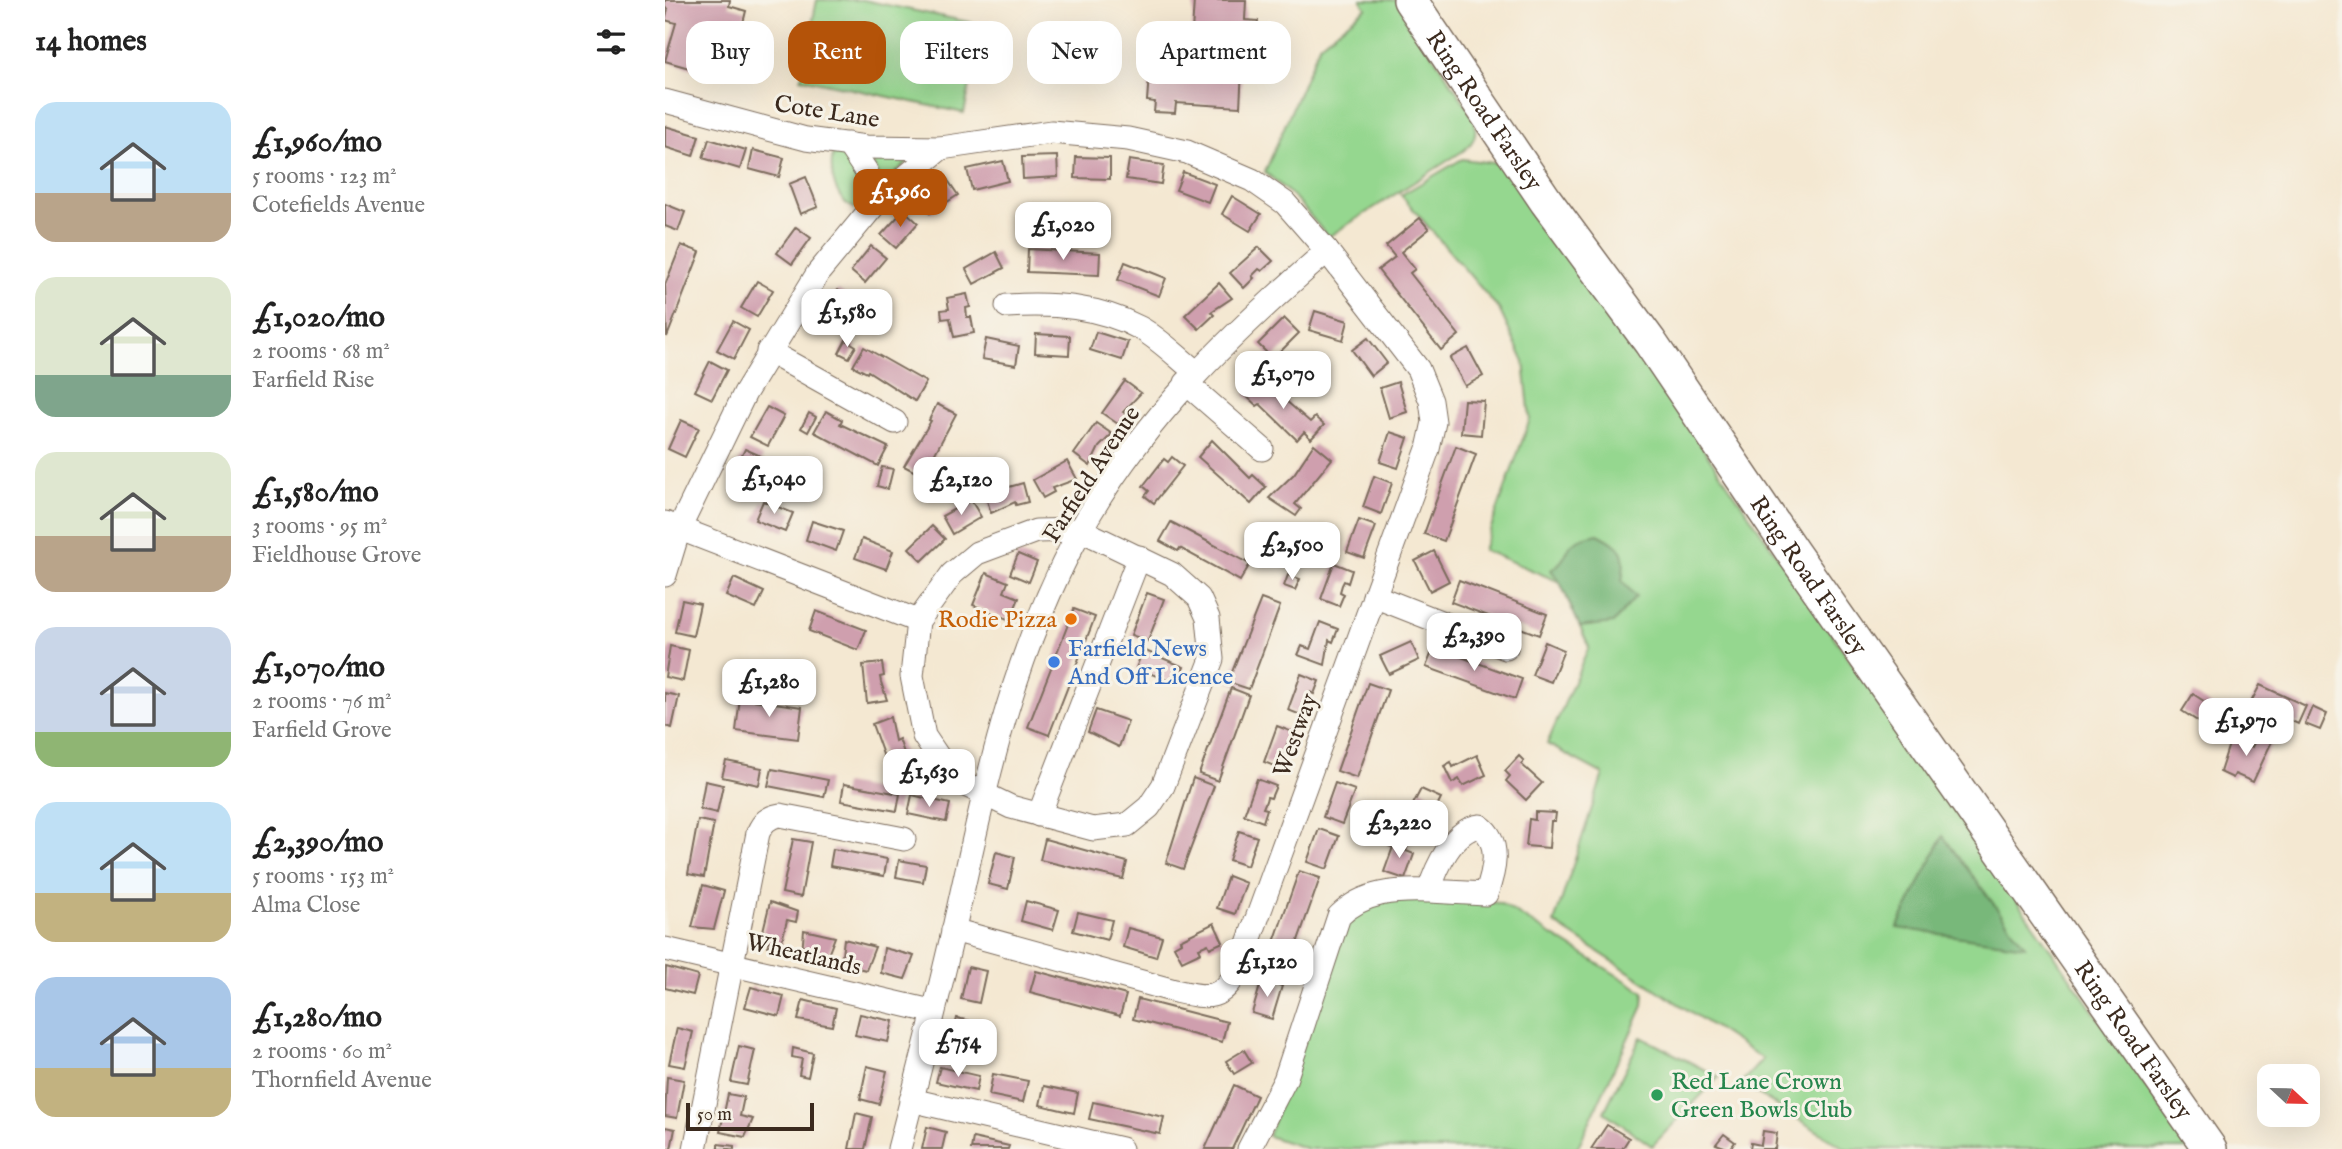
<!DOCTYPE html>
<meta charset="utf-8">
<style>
:root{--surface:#fff;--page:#f2f2f2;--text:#222;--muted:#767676;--accent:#b45309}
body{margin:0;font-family:"IM FELL English",serif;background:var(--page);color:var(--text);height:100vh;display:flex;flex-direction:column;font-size:26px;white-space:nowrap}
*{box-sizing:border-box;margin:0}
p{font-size:23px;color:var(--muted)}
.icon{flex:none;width:38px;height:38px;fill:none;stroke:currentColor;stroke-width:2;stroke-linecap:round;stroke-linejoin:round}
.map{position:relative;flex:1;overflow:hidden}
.sheet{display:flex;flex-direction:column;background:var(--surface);width:665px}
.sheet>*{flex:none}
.guide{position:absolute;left:21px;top:21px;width:665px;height:63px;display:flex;gap:14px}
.needle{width:46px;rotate:112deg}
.tools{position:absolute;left:1592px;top:1064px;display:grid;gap:14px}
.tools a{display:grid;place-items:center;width:63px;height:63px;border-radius:14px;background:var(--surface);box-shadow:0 7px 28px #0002;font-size:35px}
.scale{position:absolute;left:21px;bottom:18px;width:128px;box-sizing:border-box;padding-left:7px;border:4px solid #3b2a1e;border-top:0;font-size:19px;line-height:24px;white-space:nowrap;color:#3b2a1e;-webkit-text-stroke:5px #f7f3e8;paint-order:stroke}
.price{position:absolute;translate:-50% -60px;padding:0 16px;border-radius:14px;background:#fff;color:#222;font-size:23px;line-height:46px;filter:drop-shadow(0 2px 4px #0008)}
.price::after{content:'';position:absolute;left:50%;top:42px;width:21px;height:16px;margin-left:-10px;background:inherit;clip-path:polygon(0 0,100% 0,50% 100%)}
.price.on{background:var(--accent);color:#fff}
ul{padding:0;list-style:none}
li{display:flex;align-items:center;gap:21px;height:175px;padding:0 35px}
li span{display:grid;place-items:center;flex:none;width:196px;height:140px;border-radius:21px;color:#555}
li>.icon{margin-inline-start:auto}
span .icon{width:84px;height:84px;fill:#fffc;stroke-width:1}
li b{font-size:30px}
h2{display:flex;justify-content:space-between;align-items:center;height:84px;padding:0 35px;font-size:30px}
.tag{padding:0 24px;border-radius:21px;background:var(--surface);box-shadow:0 7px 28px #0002;font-size:24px;line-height:63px}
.tag.on{background:var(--accent);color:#fff}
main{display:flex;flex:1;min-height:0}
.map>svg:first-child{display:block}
.green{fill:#95d78f;stroke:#688056;stroke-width:2}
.forest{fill:#78b87a;stroke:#5a714c;stroke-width:2}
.building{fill:#cf9fae}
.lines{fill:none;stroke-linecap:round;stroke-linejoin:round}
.minor-casing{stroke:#7c6c5d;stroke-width:25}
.highway-casing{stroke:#7c6c5d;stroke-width:36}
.minor{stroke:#fff;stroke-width:23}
.highway{stroke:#fff;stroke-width:33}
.food-dot{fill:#e8710a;stroke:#f7f3e8;stroke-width:2.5}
.shop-dot{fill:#3f7fe0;stroke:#f7f3e8;stroke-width:2.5}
.leisure-dot{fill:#2e9e5b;stroke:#f7f3e8;stroke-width:2.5}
.labels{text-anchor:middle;stroke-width:6;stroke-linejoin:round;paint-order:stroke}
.street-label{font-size:24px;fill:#3b2a1e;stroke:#f7f3e8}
.food-label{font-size:24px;fill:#c56008;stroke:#f7f3e8;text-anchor:end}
.shop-label{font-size:24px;fill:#366cbe;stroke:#f7f3e8;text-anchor:start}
.leisure-label{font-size:24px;fill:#27864d;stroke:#f7f3e8;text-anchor:start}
</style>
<main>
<section class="sheet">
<h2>14 homes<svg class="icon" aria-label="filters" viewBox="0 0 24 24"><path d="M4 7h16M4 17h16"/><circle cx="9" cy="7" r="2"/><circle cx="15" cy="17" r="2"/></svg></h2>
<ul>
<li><span style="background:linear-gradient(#bfe0f5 65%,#b9a48a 0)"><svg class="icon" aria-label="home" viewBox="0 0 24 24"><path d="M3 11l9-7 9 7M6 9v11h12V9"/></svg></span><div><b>£1,960/mo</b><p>5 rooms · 123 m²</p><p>Cotefields Avenue</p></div></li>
<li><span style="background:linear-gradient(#dfe7d0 70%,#7fa58c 0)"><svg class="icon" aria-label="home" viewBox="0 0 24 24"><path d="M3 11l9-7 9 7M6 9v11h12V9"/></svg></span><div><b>£1,020/mo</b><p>2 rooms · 68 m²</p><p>Farfield Rise</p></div></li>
<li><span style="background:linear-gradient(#dfe7d0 60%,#b9a48a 0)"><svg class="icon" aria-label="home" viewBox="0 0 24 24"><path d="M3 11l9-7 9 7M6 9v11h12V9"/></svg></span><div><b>£1,580/mo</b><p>3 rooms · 95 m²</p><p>Fieldhouse Grove</p></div></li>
<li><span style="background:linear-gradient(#c9d6e8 75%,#8fb573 0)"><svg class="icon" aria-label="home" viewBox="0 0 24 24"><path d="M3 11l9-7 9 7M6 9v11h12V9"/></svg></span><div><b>£1,070/mo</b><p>2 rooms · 76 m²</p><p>Farfield Grove</p></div></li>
<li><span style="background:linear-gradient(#bfe0f5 65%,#c2b280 0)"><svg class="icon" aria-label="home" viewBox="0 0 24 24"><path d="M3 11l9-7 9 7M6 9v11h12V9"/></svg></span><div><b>£2,390/mo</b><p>5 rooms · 153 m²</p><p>Alma Close</p></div></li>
<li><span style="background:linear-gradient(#a9c7e8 65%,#c2b280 0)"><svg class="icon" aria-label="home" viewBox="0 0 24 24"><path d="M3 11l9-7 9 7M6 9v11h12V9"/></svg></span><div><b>£1,280/mo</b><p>2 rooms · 60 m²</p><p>Thornfield Avenue</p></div></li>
</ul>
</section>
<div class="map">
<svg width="1677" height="1149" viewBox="0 0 1677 1149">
<rect width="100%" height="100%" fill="#f7f3e8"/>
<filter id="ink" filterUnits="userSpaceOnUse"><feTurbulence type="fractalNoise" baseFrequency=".0143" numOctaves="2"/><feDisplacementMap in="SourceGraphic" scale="14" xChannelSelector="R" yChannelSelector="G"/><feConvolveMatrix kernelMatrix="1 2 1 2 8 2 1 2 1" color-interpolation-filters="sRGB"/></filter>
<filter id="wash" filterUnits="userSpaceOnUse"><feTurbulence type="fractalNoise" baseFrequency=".00686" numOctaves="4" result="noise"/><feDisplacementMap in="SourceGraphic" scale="28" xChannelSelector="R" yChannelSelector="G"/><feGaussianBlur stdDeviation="1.57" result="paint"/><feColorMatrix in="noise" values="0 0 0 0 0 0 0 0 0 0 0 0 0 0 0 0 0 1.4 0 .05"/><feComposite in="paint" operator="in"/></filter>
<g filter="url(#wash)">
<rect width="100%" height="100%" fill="#f4e8d2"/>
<!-- green -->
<g class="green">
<path d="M152,0H198L318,25L299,113L136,78Z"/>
<path d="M696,0H731L809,117C812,133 811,141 798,151L663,237L631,199L600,172L655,44L701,8Z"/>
<path d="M203,151L253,153L217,185Z"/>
<path d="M169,152L182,156C189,171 207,194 193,209C171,205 162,171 169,152Z"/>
<path d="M797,159L836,164L847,173L1524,1149H1181L1076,1083L1098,1059L889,923L938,774L882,744L924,647L895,582L818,550L865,419L859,362L834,309L736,195Z"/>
<path d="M727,897L835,903L979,992L978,1006L912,1149H643L603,1136L683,918Z"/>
<path d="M976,1037L1054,1077L987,1146L939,1112Z"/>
</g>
<!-- forest -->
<g class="forest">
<path d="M933,534C958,547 962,552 957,581L971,597L948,623L915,627L895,582L886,570C912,553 891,542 933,534Z"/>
<path d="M1278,836L1360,946L1232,928Z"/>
</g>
<g id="blocks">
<!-- building -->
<g class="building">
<path d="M0,0H65L64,6L81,11L76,31L43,22L33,57L52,62L48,75L0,61L11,23L0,20L3,9L0,8Z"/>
<path d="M529,0H581L580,20L593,21L590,70L577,69L575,107L511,103L510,113L489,112L490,102L482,101L486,48L510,49L509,63L525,64Z"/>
<path d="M0,126L34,136L28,156L0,147Z"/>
<path d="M44,139L81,150L75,169L38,158Z"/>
<path d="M88,150L119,158L114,177L84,169Z"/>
<path d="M392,156L393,177L358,179L357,157Z"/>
<path d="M411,157L445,158V179L410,178Z"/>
<path d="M464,160L499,165L496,184L461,179Z"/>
<path d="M338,161L343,181L307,190L302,169Z"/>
<path d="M518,172L550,184L543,202L511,190Z"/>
<path d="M141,177L153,207L135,214L124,184Z"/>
<path d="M282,179L293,195L265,213L255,197Z"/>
<path d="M567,196L596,214L585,231L557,214Z"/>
<path d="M0,204L20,212L13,231L0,226Z"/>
<path d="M239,210L253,223L231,248L216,235Z"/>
<path d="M755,218L764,229L736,252L750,269L745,273L794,335L776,350L713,270L730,257L721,246Z"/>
<path d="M131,227L146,238L127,264L112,253Z"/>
<path d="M16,245L35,252L2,337L0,285Z"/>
<path d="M206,246L221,258L200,283L186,271Z"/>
<path d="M594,247L608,261L597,271L594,269L587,276L589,278L579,288L565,273Z"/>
<path d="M363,249L435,253L434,275L362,272Z"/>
<path d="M331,252L339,268L309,284L301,269Z"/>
<path d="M460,262L501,278L494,296L453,280Z"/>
<path d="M92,281L108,290L92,317L76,308Z"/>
<path d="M554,283L567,298L546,312L549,315L534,329L520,315Z"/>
<path d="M173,290L189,301L169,328L153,317Z"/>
<path d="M302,294L305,307L301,308L302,317H306L309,333L289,337L285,318L277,319L276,310L284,309L282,298Z"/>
<path d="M650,311L683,321L678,340L644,330Z"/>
<path d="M619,318L634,333L608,359L593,344Z"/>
<path d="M68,321L84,330L69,359L52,350Z"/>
<path d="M431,332L463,342L457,360L425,350Z"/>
<path d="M371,334L405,336L404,355L370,353Z"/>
<path d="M703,338L722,363L706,376L687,350Z"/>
<path d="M321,339L354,346L351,365L317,359Z"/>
<path d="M181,340L191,346L184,358L174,353Z"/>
<path d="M199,347L261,382L250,401L203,371L202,373L188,366Z"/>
<path d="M803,348L818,376L800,386L785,358Z"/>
<path d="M45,361L62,370L47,399L30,391Z"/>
<path d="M595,378L645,422L650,417L659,425L646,439L639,432L632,440L595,404L592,406L580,395Z"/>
<path d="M460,381L476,393L458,412L461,414L453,424L437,413Z"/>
<path d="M733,382L742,412L724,418L715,388Z"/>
<path d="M799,400L819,401L816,435L796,433Z"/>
<path d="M272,404L291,414L258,476L239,466L266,421L264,420Z"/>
<path d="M102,407L119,416L103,446L85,437Z"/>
<path d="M161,411L177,420L175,424L223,447L213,466L149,432Z"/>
<path d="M144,413L151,417L143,432L136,428Z"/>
<path d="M16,420L34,428L20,457L3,449Z"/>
<path d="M431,423L447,434L434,447L425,466L409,454Z"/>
<path d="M725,432L743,438L733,468L715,462Z"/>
<path d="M547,440L585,478L588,475L601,487L586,504L533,457Z"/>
<path d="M649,444L667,459L630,504L636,509L631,516L604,498L629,474Z"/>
<path d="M791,446L811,454L779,541L759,534Z"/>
<path d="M80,449L98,457L84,488L65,480Z"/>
<path d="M507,457L518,466L489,503L480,496L484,491L478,486L499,459L503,462Z"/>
<path d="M402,461L412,479L387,488L389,492L378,498L368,480Z"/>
<path d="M217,467L228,469L223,489L212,486Z"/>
<path d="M709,476L727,483L716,514L698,507Z"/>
<path d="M358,483L363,502L351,505L350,502L326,513L320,494Z"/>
<path d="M306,500L316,517L287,534L277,516Z"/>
<path d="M98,501L128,513L120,532L90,520Z"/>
<path d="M694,520L711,526L699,558L682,552Z"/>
<path d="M147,521L178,531L171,551L141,540Z"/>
<path d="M506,522L585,564L575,581L515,548L513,551L495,541Z"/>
<path d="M267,526L280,539L257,561L244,548Z"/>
<path d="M197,539L228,551L221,569L190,558Z"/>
<path d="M769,551L784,581L765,591L750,561Z"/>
<path d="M353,554L372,562L364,582L345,574Z"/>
<path d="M669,563L687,570L683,583L679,581L677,585L675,592L679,594L674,606L656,599Z"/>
<path d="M321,573L343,582L339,592L354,598L345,620L308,605Z"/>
<path d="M623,575L635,579L630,590L619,586Z"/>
<path d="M69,578L99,592L91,609L61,596Z"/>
<path d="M794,580L882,614L874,635L786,602Z"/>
<path d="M482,593L499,599L483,641L466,635Z"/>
<path d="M596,599L615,606L584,689L563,682Z"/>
<path d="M17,600L35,604L28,636L10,632Z"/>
<path d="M409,609L430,617L384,735L363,727Z"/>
<path d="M151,611L201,630L193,650L144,631Z"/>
<path d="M655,622L673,629L668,642L664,640L660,665L633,655L637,646L645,649Z"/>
<path d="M746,642L754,660L724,674L715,656Z"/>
<path d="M880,642L899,650L886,682L867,675Z"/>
<path d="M5,646L24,650L18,681L0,677Z"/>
<path d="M769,647L857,679L850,699L761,667Z"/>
<path d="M478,650L519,667L512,684L471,668Z"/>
<path d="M217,663L219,676L215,677L216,682L222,700L202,703L198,665Z"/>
<path d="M636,674L654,681L649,694L645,692L644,697L641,703L645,704L641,717L623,710Z"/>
<path d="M703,683L723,690L692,778L672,771Z"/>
<path d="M1595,685L1641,706L1633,724L1586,702Z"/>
<path d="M566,688L584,695L553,781L534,774Z"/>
<path d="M0,693L14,696L7,728L0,726Z"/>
<path d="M1528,694L1562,716L1551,733L1517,711Z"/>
<path d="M75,698L137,707L133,739L71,731Z"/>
<path d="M1647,707L1662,714L1655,730L1640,724Z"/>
<path d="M431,710L463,721L454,747L423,732Z"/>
<path d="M225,717L230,741L234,739L239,753L220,760L207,724Z"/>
<path d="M612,726L630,733L626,746L622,744L617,769L599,762Z"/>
<path d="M1594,733L1608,739L1588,782L1570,774L1568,778L1555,772L1566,738L1587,747Z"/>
<path d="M812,755L821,775L798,786L794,779L787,783L779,766L786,762L788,767Z"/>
<path d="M854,756L859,761L856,764L877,783L861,800L841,781L845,776L840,771Z"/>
<path d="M61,761L97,768L94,785L57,777Z"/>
<path d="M107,769L163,780L159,797L103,786Z"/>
<path d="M528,778L549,786L518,869L501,863Z"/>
<path d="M592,779L611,786L606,798L602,797L601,801L598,808L602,809L598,822L579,815Z"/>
<path d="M40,781L58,785L52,813L35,809Z"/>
<path d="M670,783L690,790L677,824L658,817Z"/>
<path d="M179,784L235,794L232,811L176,801Z"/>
<path d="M756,789L776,798L764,822L756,818L753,824L738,816L741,810L744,812Z"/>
<path d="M247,795L285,804L281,822L243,814Z"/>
<path d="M870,812L891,813L890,821H886L884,848L861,846L864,819L870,820Z"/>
<path d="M33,820L49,823L39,877L23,874Z"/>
<path d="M654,829L674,836L662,869L642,862Z"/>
<path d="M574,831L592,837L582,866L564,860Z"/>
<path d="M128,839L146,842L136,897L117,893Z"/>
<path d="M380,839L462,862L458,879L375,860Z"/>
<path d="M726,839L743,844L741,851L749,854L740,879L719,872L728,847L724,846Z"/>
<path d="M168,849L222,859L219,876L165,866Z"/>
<path d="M331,852L350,857L343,889L323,884Z"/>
<path d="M234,860L261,865L258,882L231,877Z"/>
<path d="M634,871L655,878L624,966L603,959Z"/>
<path d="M563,876L581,883L570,914L552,908Z"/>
<path d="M38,885L59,891L49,929L27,927Z"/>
<path d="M361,901L394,910L388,930L356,921Z"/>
<path d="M105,902L133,912L131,922L122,920L115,949L103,946L104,941L96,939Z"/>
<path d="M413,912L447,920L442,940L408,931Z"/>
<path d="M549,923L558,942L545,948L543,944L534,948L536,952L517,961L509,946L516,942L515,940Z"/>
<path d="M463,928L497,937L491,957L458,947Z"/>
<path d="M139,930L170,937L161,960L137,954Z"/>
<path d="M179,939L210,947L201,970L176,964Z"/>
<path d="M219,948L249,956L240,979L216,973Z"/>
<path d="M1,967L33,976L28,995L0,988Z"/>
<path d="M303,967L321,971L314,1003L296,999Z"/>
<path d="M371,971L461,995L455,1016L365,992Z"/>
<path d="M597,979L617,986L607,1019L587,1013Z"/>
<path d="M86,987L119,996L114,1016L80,1007Z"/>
<path d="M473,999L562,1022L557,1042L468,1019Z"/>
<path d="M138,1000L171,1008L167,1026L133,1020Z"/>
<path d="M195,1014L228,1021L223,1042L190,1035Z"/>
<path d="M292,1018L310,1022L307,1038L317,1040L315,1049L322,1051L320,1060L307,1057L309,1049L286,1044Z"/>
<path d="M12,1028L28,1032L20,1067L4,1064Z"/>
<path d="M74,1046L90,1050L82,1085L66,1082Z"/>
<path d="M128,1048L148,1053L143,1077L134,1075L137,1059L127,1057Z"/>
<path d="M579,1050L587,1063L569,1074L561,1061Z"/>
<path d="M202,1066L222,1071L214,1104L195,1099Z"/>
<path d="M275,1067L314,1076L311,1091L271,1082Z"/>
<path d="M328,1074L363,1081L358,1102L324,1095Z"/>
<path d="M2,1077L19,1080L12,1118L0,1116Z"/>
<path d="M569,1085L592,1096L577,1128L567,1149H540Z"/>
<path d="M379,1086L413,1093L409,1113L375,1105Z"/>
<path d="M63,1094L79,1097L75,1116L88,1119L80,1137L55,1132Z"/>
<path d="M428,1102L499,1117L495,1134L424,1119Z"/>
<path d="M191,1113L207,1117L200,1149H184Z"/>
<path d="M942,1125L964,1138L957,1149H926Z"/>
<path d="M0,1127L10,1129L6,1149H0Z"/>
<path d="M262,1127L281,1132L277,1149H257Z"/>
<path d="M1098,1131L1112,1133L1110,1149H1085L1086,1143L1096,1145Z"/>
<path d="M1059,1134L1070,1142L1065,1149L1051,1144Z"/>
<path d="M308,1138L344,1146L343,1149H306Z"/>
<path d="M53,1144L69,1146V1149H53Z"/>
</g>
</g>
</g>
<g filter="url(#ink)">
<use href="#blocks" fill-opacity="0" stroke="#7c6c5d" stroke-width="2"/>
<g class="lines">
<defs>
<g id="minor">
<path d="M0,101L141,139L201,147L276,148"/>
<path d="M183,144L201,171L211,203"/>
<path d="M342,306C388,303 434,306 475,328C495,339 513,358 531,372"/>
<path d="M103,351L230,422"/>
<path d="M521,383L597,449"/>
<path d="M0,523L253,621"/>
<path d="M416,530L507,574L534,598L543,618L547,659L498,786L484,807L462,825L428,829L346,807L288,779L259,736L247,676L253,621L287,574L312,553L371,531Z"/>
<path d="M0,575L14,529L80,393L153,273L215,198L276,148L386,132L463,139L522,152L587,180L620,203L662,251L753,369L766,401L769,422L763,449L574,968C556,1002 543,998 510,991L288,930"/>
<path d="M709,596L841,648"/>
<path d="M374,815L474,557"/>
<path d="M0,949L266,1011"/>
<path d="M246,1100L456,1149"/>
<path d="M30,1149L93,833C98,822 103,817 115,815L239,839"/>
<path d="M234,1149C253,1076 272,1002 289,928C321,786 344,662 415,531C478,418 566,334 662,251"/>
<path d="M584,1149L620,1080L674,916C699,891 731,890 764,891C771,868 788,829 815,826C837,842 829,872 821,894L764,891"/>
</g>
<g id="highway">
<path id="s1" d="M745,0L881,201L985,342L1128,553L1545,1149"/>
</g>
</defs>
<!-- minor casing -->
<use href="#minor" class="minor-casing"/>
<!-- highway casing -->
<use href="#highway" class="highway-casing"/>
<!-- minor -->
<use href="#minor" class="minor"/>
<!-- highway -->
<use href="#highway" class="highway"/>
</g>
</g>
<!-- markers -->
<circle class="food-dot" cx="406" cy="619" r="7"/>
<circle class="shop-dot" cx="389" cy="662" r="7"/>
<circle class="leisure-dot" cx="992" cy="1095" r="7"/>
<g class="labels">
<!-- street labels -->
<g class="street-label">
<text dy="8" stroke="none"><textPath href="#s1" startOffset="133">Ring Road Farsley</textPath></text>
<text transform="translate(162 111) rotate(9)" y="8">Cote Lane</text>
<text transform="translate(426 474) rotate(-57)" y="8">Farfield Avenue</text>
<text dy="8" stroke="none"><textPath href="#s1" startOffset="700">Ring Road Farsley</textPath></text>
<text transform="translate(630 735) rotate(-70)" y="8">Westway</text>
<text transform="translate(139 954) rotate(13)" y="8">Wheatlands</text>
<text dy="8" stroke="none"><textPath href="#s1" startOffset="1267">Ring Road Farsley</textPath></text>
</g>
<!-- food labels -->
<g class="food-label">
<text x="392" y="627">Rodie Pizza</text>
</g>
<!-- shop labels -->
<g class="shop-label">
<text x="403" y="656">Farfield News<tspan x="403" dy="28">And Off Licence</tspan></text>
</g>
<!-- leisure labels -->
<g class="leisure-label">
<text x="1006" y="1089">Red Lane Crown<tspan x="1006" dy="28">Green Bowls Club</tspan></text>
</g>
</g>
</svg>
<div class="tools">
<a><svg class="needle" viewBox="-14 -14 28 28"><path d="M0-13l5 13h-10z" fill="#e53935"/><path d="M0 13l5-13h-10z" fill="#767676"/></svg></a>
</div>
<div class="scale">50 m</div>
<b class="price on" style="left:235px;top:229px">£1,960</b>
<b class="price" style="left:398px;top:262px">£1,020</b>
<b class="price" style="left:182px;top:349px">£1,580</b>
<b class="price" style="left:618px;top:411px">£1,070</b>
<b class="price" style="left:109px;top:516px">£1,040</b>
<b class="price" style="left:296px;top:517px">£2,120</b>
<b class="price" style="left:627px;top:582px">£2,500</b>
<b class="price" style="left:809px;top:673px">£2,390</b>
<b class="price" style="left:104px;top:719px">£1,280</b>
<b class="price" style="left:1581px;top:758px">£1,970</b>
<b class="price" style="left:264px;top:809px">£1,630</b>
<b class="price" style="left:734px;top:860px">£2,220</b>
<b class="price" style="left:602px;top:999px">£1,120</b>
<b class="price" style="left:293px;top:1079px">£754</b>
<div class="guide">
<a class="tag">Buy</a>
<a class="tag on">Rent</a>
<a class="tag">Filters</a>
<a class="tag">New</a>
<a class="tag">Apartment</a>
</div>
</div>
</main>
